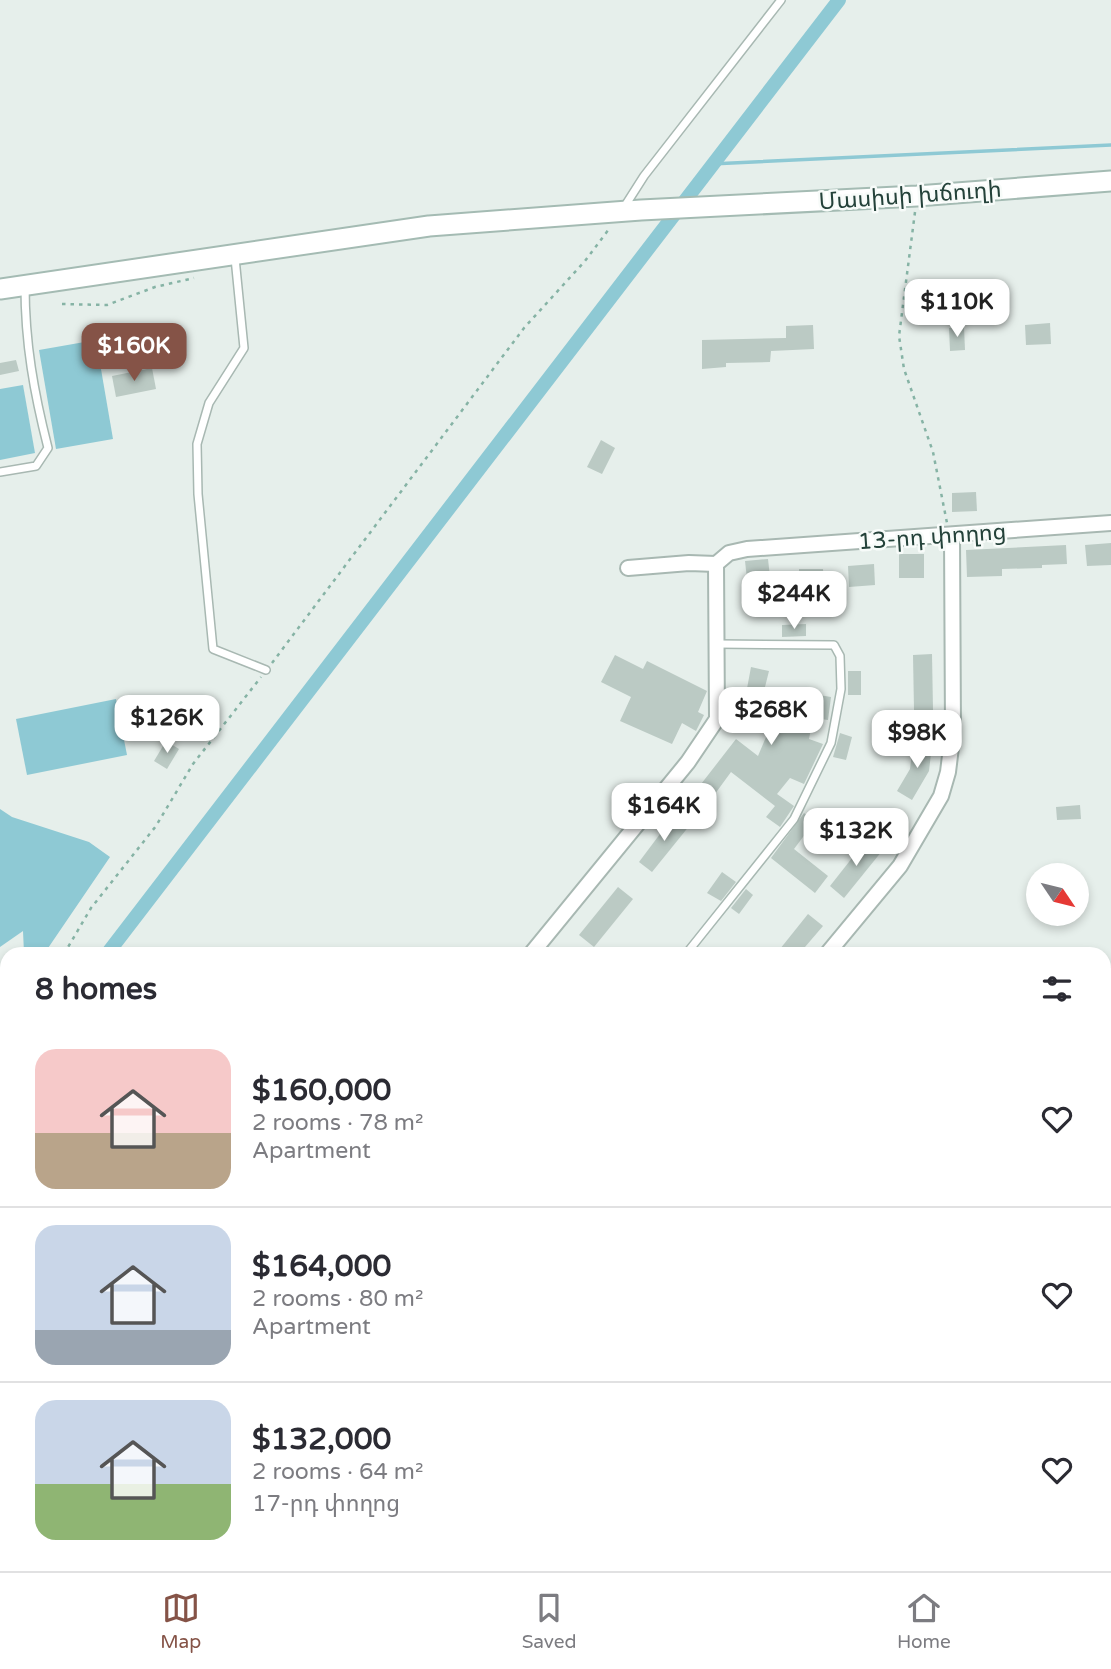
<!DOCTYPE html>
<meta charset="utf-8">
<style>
:root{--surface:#fff;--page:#f2f2f3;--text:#2b2b33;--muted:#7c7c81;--line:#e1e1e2;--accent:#855347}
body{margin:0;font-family:"Varela Round","Noto Sans Armenian",sans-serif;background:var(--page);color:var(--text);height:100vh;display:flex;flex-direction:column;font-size:26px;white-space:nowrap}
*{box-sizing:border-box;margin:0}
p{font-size:23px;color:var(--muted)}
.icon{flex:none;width:38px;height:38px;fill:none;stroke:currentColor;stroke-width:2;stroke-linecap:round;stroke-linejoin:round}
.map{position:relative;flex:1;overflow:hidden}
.drawer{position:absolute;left:0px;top:947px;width:1111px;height:625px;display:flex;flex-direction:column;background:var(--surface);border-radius:21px 21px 0 0;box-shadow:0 4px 10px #0003}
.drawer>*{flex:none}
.needle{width:46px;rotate:125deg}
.controls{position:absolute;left:1026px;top:863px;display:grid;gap:14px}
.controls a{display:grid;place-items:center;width:63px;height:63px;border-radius:50%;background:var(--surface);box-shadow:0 4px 10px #0003;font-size:35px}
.price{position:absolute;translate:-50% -60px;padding:0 16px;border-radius:14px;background:#fff;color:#222;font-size:23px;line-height:46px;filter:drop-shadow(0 2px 4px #0008)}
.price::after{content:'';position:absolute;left:50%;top:42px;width:21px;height:16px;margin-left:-10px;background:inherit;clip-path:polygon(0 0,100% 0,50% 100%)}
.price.current{background:var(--accent);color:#fff}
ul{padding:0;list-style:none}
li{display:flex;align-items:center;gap:21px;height:175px;padding:0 35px}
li+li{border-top:2px solid var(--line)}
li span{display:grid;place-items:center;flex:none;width:196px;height:140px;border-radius:21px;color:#555}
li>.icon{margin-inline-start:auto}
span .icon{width:84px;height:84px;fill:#fffc;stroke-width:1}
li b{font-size:30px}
h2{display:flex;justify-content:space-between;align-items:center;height:84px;padding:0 35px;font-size:30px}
.dock{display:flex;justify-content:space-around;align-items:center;height:98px;border-top:2px solid var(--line);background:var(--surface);font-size:19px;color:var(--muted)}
.dock a{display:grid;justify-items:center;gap:4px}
.dock .current{color:var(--accent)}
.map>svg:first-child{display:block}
.water{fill:#8ec9d4}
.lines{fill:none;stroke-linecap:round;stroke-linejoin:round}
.stream{stroke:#8ec9d4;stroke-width:3.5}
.canal{stroke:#8ec9d4;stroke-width:14}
.building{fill:#bbcac4}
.lane-casing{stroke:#a8b8b2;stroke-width:10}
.street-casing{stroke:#a8b8b2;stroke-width:18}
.secondary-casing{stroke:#a4bbb3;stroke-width:23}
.path{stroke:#86b3a5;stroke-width:2.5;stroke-dasharray:3.5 5;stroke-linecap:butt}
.lane{stroke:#fff;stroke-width:7}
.street{stroke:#fff;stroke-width:14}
.secondary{stroke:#fff;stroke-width:19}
.labels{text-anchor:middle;stroke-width:5;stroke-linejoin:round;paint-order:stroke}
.street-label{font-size:23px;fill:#24423a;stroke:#f7fbf9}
</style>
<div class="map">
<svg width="1111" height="1571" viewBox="0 0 1111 1571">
<rect width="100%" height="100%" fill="#e6efeb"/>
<!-- water -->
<g class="water">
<path d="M96,340L113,439L56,449L39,350Z"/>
<path d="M23,385L35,453L0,460V389Z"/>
<path d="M116,699L127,755L27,775L16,719Z"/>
<path d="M0,809L12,817L89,842L110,857L44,954L24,953L23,931L0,947Z"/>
<path d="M0,970L7,973V989L0,1007Z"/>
</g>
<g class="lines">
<!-- stream -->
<g class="stream">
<path d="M711,164L1111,145"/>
<path d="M0,1301L7,1304"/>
<path d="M1104,1563L1111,1562"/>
<path d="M209,1564L213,1571"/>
<path d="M746,1564L769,1571"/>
<path d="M916,1571L1065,1564"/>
</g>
<!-- canal -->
<g class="canal">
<path d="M107,954L839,0"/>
<path d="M0,1094L7,1085"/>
<path d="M0,1554L7,1543"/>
</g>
</g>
<!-- building -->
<g class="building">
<path d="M1050,323L1051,344L1026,345L1025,325Z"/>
<path d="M813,325L814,349L771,351L770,362L726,363V367L702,369V340L786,338V326Z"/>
<path d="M964,327L965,350L950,351L949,328Z"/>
<path d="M16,360L19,371L0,375V363Z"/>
<path d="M152,368L156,389L116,397L112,376Z"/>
<path d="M601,440L615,448L602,474L587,467Z"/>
<path d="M976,492L977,511L952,512V493Z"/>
<path d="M1111,543V565L1087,566L1085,545Z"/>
<path d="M1066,545L1067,564L1042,565V568L1002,569V576L967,577L966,550Z"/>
<rect x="899" y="554" width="25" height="24"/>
<path d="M768,559L770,577L747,579L745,561Z"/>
<path d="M874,564L875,585L849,587L848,566Z"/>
<path d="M799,569H823L824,586H799Z"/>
<path d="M806,624V636L782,637V625Z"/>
<path d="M932,654L933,710H914L913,655Z"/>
<path d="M615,655L643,669L647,661L707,691L698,712L704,715L696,731L682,723L672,744L620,721L631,697L601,682Z"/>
<path d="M751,667L769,671L762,699L817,708L819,695L831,697L828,720L813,718L809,739L823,744L804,784L790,778L777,794L794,806L780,827L766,817L775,806L731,772L712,798L698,788L736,739L758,756L769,730L740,726Z"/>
<rect x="848" y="671" width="13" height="24"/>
<path d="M840,733L852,737L846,760L833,757Z"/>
<path d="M166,741L179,749L167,769L154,761Z"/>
<path d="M913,743L932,745L929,771L912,800L897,791L910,769Z"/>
<path d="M1080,805L1081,819L1057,820L1056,807Z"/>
<path d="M804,813L815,821L794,849L828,876L815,893L771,858Z"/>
<path d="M675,814L690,825L652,872L639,862Z"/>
<path d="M867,839L882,851L844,898L830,886Z"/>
<path d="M722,872L736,882L721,901L707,893Z"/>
<path d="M618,887L633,899L594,947L579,935Z"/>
<path d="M746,889L753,895L739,914L731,908Z"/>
<path d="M808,914L823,926L799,954H776Z"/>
</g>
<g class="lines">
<defs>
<g id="lane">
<path d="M623,209L644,176L781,0"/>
<path d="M235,258L244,348L209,403L197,444L198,494L213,649L266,670"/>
<path d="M0,472L36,466L48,448C34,393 25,343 25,286"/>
<path d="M686,954L794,819L831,743L841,689L840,656L834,645L718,644"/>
<path d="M1104,981L1111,972"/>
<path d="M0,1501L7,1505"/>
<path d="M90,1564L93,1571"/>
</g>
<g id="street">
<path d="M716,564L729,553L747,549L1111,523"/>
<path d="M628,568L689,563L716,564"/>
<path d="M531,954L688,762L717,719L716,564"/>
<path d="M827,954L900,866L941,796L948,772L953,731L952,536"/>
</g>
<path id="secondary" d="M0,289L429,226L641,210L917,196L1111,181"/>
</defs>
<!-- lane casing -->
<use href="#lane" class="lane-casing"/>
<!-- street casing -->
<use href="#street" class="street-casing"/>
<!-- secondary casing -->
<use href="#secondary" class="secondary-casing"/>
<!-- path -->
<g class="path">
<path d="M915,212L899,336L904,369L933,452L947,523"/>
<path d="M62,304L107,305L155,287L194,278"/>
<path d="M272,663L524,328L585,261L609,229"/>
<path d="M64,954L91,908L156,826L193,764L261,677"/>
<path d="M0,1026L7,1017"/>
</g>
<!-- lane -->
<use href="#lane" class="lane"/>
<!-- street -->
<use href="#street" class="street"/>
<!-- secondary -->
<use href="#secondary" class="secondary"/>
</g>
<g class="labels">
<!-- street labels -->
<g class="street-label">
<text transform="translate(910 195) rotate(-4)" y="8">Մասիսի խճուղի</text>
<text transform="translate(932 536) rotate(-4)" y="8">13-րդ փողոց</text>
</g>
</g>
</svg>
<div class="controls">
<a><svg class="needle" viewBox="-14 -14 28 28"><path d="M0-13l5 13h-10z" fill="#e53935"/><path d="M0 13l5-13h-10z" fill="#7c7c81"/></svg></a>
</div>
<b class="price" style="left:957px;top:339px">$110K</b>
<b class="price current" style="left:134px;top:383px">$160K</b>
<b class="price" style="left:794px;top:631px">$244K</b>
<b class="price" style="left:771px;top:747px">$268K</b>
<b class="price" style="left:167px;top:755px">$126K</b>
<b class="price" style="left:917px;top:770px">$98K</b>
<b class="price" style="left:664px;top:843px">$164K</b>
<b class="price" style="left:856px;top:868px">$132K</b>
<section class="drawer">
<h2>8 homes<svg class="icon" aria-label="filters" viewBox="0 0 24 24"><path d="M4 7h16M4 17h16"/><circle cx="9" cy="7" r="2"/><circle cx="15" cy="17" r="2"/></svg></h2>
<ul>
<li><span style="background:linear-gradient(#f6c9c9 60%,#b9a48a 0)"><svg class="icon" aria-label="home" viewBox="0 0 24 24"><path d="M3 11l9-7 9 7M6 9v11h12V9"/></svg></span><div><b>$160,000</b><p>2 rooms · 78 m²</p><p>Apartment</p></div><svg class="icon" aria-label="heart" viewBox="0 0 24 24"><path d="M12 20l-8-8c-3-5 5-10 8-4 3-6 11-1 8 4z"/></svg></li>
<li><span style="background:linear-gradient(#c9d6e8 75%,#9aa5b1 0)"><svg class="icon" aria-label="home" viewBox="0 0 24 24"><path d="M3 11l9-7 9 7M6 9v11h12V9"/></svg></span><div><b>$164,000</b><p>2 rooms · 80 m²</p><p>Apartment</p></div><svg class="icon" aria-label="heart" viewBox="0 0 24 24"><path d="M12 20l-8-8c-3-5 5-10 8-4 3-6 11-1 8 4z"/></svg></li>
<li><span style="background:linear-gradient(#c9d6e8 60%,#8fb573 0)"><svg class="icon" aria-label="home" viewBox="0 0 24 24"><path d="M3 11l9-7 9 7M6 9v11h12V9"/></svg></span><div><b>$132,000</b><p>2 rooms · 64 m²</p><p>17-րդ փողոց</p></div><svg class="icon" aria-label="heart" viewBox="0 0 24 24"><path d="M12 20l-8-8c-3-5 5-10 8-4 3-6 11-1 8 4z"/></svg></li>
</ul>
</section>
</div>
<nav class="dock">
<a class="current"><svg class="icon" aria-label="map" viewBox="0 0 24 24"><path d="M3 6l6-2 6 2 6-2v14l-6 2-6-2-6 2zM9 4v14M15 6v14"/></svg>Map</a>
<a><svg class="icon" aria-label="saved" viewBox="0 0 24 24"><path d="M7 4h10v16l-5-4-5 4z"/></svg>Saved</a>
<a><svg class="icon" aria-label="home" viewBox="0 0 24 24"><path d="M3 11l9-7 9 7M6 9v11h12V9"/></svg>Home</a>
</nav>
